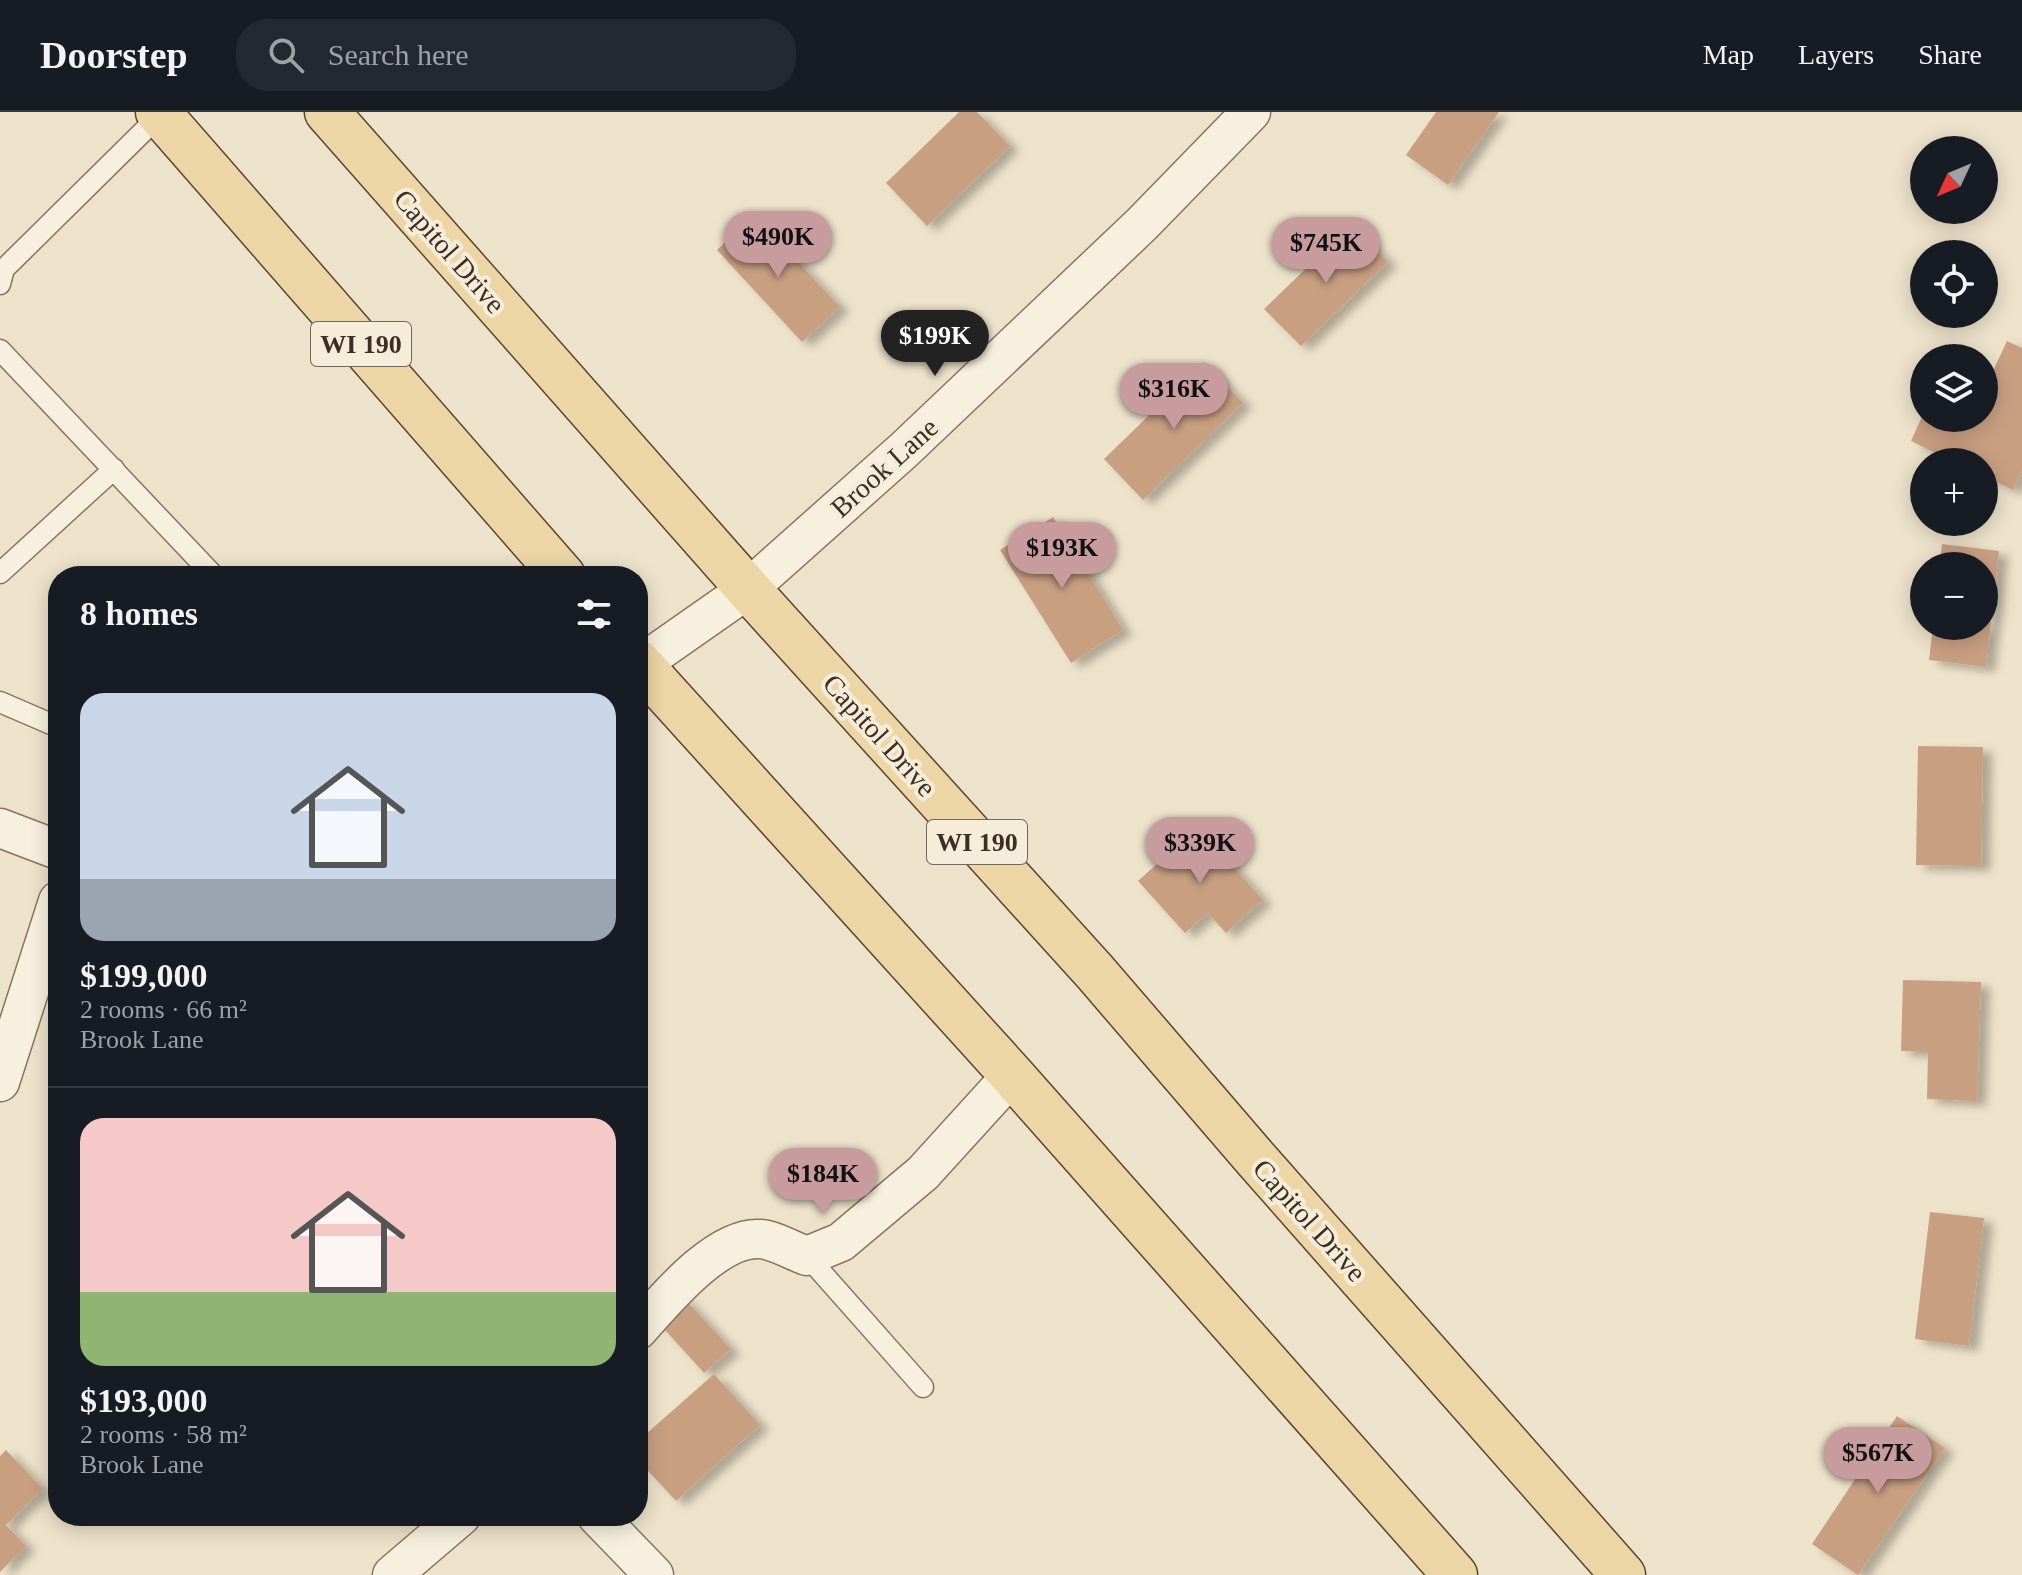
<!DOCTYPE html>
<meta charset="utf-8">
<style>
:root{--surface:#171b24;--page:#242831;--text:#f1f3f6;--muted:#9ea1a6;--line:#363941;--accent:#c89c9f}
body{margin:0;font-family:"Times New Roman",serif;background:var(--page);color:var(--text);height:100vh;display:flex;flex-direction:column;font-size:30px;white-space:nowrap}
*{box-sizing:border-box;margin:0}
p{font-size:26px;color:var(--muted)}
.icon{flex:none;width:44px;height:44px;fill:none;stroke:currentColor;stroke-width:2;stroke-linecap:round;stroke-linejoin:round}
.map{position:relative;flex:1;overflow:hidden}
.sheet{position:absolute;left:48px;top:454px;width:600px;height:960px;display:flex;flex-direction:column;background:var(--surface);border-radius:32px;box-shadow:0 4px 20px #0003}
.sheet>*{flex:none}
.needle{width:52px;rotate:226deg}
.controls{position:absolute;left:1910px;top:24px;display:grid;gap:16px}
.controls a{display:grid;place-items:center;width:88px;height:88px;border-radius:50%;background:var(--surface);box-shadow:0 4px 20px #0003;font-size:40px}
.price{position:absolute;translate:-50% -68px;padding:0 18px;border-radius:28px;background:var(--accent);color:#111;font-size:26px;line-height:52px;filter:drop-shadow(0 2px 4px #0008)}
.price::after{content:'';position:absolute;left:50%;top:48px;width:24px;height:18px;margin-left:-12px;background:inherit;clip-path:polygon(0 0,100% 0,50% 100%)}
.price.on{background:#222;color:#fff}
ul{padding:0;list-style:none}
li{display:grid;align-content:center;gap:16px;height:424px;padding:0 32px}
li+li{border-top:2px solid var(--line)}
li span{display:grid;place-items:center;height:248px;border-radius:24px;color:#555}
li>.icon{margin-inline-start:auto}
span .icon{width:144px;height:144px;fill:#fffc;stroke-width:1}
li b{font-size:34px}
h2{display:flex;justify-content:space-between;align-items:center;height:96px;padding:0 32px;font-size:34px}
header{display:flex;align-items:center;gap:48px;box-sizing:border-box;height:112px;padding:0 40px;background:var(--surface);border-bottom:2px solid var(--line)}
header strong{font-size:38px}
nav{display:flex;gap:44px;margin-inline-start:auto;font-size:28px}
.search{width:560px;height:72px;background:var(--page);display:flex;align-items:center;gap:20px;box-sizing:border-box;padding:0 28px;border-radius:32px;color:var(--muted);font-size:30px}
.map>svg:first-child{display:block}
.building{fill:#c99f82;filter:url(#shadow)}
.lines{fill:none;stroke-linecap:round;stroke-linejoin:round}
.lane-casing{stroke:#89755f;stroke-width:23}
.street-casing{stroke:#89755f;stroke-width:41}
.primary-casing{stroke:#584433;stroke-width:47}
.lane{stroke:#f8f0de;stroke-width:20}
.street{stroke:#f8f0de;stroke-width:38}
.primary{stroke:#edd6a5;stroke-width:44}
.labels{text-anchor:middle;stroke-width:8;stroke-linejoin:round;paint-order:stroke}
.shield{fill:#f5edda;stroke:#736759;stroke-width:2}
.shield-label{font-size:26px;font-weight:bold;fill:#3b2e22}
.street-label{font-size:28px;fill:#3b2e22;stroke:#f5edda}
</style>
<header>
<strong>Doorstep</strong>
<div class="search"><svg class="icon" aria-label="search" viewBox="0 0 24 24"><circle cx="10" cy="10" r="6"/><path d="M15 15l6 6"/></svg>Search here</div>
<nav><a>Map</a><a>Layers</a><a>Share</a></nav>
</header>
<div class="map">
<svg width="2022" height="1463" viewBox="0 0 2022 1463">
<defs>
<filter id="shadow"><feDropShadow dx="9" dy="5" stdDeviation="4" flood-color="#0004"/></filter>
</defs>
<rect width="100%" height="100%" fill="#ede2ca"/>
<!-- building -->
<g class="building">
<path d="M959,0H977L1010,34L927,114L886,71Z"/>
<path d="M1436,0H1499L1448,73L1406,43Z"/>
<path d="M754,103L840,195L802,230L717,138Z"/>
<path d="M1352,112L1388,150L1301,234L1264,197Z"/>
<path d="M2007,229L2022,236V358L2013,378L1984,364V350H1954L1911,329L1924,300V306H1984V278Z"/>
<path d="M1204,250L1243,291L1143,388L1104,347Z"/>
<path d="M1053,405L1123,518L1071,551L1000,438Z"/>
<path d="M1942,432L1999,439L1986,555L1929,548L1933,514H1984V454H1939Z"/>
<path d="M1918,634L1983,635L1981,754L1916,753Z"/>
<path d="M1198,715L1263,788L1226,821L1208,801L1185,821L1138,769Z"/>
<path d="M1903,868L1981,870L1977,989L1927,987L1928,940L1901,939Z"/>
<path d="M1930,1100L1984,1106L1969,1234L1915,1227Z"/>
<path d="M682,1184L731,1237L704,1261L656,1208Z"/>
<path d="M714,1262L760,1313L676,1389L638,1348V1329Z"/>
<path d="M1897,1304L1945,1336L1858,1463L1812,1432Z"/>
<path d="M6,1338L43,1377L6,1413L26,1434L0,1460V1344Z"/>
</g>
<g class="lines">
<defs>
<g id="lane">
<path d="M0,172L4,157L161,2"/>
<path d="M0,238L214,464"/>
<path d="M0,461L114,357"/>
<path d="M0,590L58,615"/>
<path d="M807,1144L923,1275"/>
</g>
<g id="street">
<path d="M638,554L748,477L904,338L1142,112L1251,0"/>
<path d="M0,716L58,738"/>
<path d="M0,970L58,789"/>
<path d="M638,1218C664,1189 717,1124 760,1127C774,1128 793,1139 807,1144L841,1130L923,1061L1012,963"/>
<path d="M597,1404L654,1463"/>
<path d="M392,1463L461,1404"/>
</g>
<g id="primary">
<path d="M158,0L563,464"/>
<path d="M327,0L748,477L1095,860L1255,1046L1623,1463"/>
<path d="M638,550L1012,963L1455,1463"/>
</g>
</defs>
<!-- lane casing -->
<use href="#lane" class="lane-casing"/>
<!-- street casing -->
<use href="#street" class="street-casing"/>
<!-- primary casing -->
<use href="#primary" class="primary-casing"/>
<!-- lane -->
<use href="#lane" class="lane"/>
<!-- street -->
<use href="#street" class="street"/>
<!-- primary -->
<use href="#primary" class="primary"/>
</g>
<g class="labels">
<!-- shield labels -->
<g class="shield">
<rect x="311" y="210" width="100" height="44" rx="6"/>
<rect x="927" y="708" width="100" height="44" rx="6"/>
</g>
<g class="shield-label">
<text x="361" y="241">WI 190</text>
<text x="977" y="739">WI 190</text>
</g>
<!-- street labels -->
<g class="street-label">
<text transform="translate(450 139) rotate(49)" y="10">Capitol Drive</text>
<text transform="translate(884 355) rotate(-42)" y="10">Brook Lane</text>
<text transform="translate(880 623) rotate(48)" y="10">Capitol Drive</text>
<text transform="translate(1310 1108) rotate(48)" y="10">Capitol Drive</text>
</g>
</g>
</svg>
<div class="controls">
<a><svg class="needle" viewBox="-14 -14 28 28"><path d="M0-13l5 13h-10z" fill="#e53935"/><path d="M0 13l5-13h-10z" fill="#9ea1a6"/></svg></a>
<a><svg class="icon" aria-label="locate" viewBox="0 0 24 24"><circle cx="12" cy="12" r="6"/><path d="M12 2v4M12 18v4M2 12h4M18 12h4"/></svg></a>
<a><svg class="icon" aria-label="layers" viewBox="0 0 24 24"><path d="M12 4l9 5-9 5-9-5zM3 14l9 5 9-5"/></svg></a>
<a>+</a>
<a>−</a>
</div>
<b class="price" style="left:778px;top:167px">$490K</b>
<b class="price" style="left:1326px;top:173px">$745K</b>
<b class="price on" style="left:935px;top:266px">$199K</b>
<b class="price" style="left:1174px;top:319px">$316K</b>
<b class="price" style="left:1062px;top:478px">$193K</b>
<b class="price" style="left:1200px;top:773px">$339K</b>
<b class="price" style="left:823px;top:1104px">$184K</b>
<b class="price" style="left:1878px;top:1383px">$567K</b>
<section class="sheet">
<h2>8 homes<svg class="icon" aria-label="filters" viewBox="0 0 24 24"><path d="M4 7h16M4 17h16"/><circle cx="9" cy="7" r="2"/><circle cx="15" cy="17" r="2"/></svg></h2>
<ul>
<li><span style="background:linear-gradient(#c9d6e8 75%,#9aa5b1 0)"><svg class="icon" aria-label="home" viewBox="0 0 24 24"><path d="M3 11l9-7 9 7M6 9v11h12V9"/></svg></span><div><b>$199,000</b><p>2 rooms · 66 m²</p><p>Brook Lane</p></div></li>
<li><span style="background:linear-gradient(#f6c9c9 70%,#8fb573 0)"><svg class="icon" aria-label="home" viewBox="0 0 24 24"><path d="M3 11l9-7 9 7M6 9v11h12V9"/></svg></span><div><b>$193,000</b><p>2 rooms · 58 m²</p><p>Brook Lane</p></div></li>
</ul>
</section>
</div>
